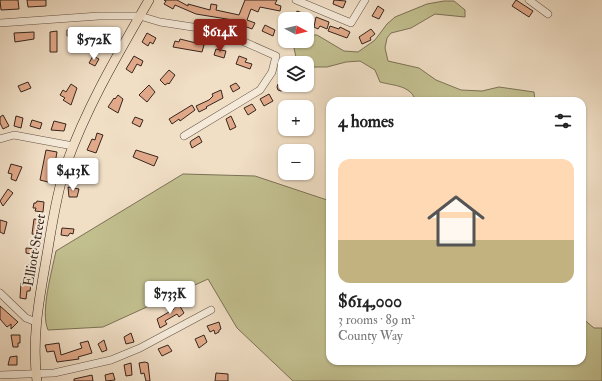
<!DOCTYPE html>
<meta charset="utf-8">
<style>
:root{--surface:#fff;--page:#f6f6f6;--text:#222;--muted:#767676;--line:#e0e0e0;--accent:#8f2418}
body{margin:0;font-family:"IM FELL Double Pica",serif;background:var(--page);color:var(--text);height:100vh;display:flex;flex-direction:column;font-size:15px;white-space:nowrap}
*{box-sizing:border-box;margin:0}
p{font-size:13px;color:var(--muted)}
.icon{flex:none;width:22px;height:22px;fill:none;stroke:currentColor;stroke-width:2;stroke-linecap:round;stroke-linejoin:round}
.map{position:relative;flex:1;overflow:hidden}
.drawer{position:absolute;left:326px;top:97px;width:260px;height:268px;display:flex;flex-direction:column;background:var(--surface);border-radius:12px;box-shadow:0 1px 3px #0004}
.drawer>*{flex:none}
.needle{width:26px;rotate:97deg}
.fabs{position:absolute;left:278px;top:12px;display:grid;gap:8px}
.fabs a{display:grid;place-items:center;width:36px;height:36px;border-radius:8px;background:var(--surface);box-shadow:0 1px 3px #0004;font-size:20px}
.price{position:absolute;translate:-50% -34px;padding:0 9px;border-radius:4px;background:#fff;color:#222;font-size:13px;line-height:26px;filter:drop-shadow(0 1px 2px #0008)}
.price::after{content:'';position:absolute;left:50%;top:24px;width:12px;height:9px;margin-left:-6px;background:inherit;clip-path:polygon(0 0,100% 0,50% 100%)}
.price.on{background:var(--accent);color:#fff}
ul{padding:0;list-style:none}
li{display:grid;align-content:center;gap:8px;height:212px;padding:0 12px}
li+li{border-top:1px solid var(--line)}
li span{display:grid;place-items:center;height:124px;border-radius:12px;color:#555}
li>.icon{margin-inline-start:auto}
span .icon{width:72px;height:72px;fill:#fffc;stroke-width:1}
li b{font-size:17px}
h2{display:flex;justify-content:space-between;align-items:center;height:48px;padding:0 12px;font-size:17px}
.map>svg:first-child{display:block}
.green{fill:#c2bf8f;stroke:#7c7256}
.building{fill:#e1a989;stroke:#37251d}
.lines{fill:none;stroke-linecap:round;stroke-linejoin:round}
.minor-casing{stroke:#655347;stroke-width:8}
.major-casing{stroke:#37251d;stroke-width:10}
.minor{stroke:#f5ead9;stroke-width:7}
.major{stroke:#f0dec5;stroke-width:9}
.labels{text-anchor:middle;stroke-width:4;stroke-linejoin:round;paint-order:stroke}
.street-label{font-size:14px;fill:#37251d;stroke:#f5ead9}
</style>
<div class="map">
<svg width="602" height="381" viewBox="0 0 602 381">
<rect width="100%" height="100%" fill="#f0dec5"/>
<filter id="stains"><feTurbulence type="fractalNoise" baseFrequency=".005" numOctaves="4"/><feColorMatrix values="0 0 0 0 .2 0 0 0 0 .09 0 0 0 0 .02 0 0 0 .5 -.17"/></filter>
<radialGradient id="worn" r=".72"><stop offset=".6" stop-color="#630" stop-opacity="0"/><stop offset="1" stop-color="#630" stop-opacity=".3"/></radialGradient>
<!-- green -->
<g class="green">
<path d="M444,1H454L465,10V17L435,14L411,28L391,33L387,38L385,48L388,61L419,68L436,80L461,90L482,91L499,87L534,92L535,101H416C410,85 395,86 380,82L375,70L360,61L346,62L327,67H307V63L297,62L294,48L303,41H307V38L314,35H317L344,51L358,52L375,40L387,24L395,17L427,4Z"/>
<path d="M183,174L255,176L330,201V361H582V318L594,328H602V381H293L237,328L208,279L103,327L48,330C40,312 52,271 56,251Z"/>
</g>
<!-- building -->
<g class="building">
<path d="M0,0H18L19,9L1,10Z"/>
<path d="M27,0H46V6L28,7Z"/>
<path d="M164,0H177L188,6V4L210,10L211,4L217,5L216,10L239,15L245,0H277L275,4L281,6L280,11L260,7L258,12L251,9L247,20L255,23L252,29L244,26L245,23L239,21L196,14L175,5L173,9L164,4L166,1Z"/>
<path d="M334,0L346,1L343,8L333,4Z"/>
<path d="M516,0L533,11L529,17L512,6Z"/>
<path d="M378,6L384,10L379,19L372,16Z"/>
<path d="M297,11L305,14L303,19H294Z"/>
<path d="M316,17L329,22L327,29L320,26L318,29L314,27Z"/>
<path d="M265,25L275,30L273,36L262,31Z"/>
<path d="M330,26L339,29L340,27L350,32L347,38L328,31Z"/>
<path d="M98,28L116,30V38L98,37Z"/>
<path d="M371,29L375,34L370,38L371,40L362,44L359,37Z"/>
<path d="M67,30H84V37L67,36Z"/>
<path d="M57,31V52H50V32Z"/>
<path d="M34,32V39L15,42L14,33Z"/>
<path d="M147,33L156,38L153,44L150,42L148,46L142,42Z"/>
<path d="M180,39L204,45L202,52L173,47L175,41L179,42Z"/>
<path d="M216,49L226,51L224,58L214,55Z"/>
<path d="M93,56L99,59L95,66L89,63Z"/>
<path d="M134,56L143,61L141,66L137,64L132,73L126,69Z"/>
<path d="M239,56L247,59L245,62L252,64L250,69L236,64Z"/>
<path d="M169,70L175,75L169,84L168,83L165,85L160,80Z"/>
<path d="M28,82L31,88L21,92L18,86Z"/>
<circle cx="281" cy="87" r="4"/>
<path d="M236,83L240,88L233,92L230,86Z"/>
<path d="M71,84L77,88L71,105L63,100L65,98L60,95L63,90L66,92Z"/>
<path d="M149,85L155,92L147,102L139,95Z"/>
<path d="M221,90L223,98L206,107L207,108L199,112L196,106L209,100L213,96L212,94Z"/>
<path d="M269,94L273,101L264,106L260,99Z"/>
<path d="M118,95L123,99L118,113L108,107L114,98L115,99Z"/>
<path d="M252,104L256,110L248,115L244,108Z"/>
<path d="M192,105L195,110L180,121L179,119L172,124L169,119Z"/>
<path d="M3,115L9,126L3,129L0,123V117Z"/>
<path d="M16,116L23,118L21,128L14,126Z"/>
<path d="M231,116L236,127L230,130L226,119Z"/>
<path d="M135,117L143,120L140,127L132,123Z"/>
<path d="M32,120L42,123L40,129L30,126Z"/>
<path d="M54,121L66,124L64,131L51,130Z"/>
<path d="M97,133L103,135L96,153L87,150L92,139L95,140Z"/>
<path d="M199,136L202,142L192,148L190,143L191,141Z"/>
<path d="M46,150L57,152L54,169H51L48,182L40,180Z"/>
<path d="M136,150L158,157L154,166L133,157Z"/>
<path d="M11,164L22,167L16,181L11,179L12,174L8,173Z"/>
<path d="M68,187L79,189L77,197H69Z"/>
<path d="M8,189L13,193L3,206L0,201Z"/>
<path d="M37,201L44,202L43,212L35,211L36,208H33L34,203H36Z"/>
<path d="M34,219L41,220L38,235L32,234Z"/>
<path d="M0,220L7,222L4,234L0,232Z"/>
<path d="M62,228L74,229L73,234L70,233L68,236L61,235Z"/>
<path d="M26,248L37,249L36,255L26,253Z"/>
<path d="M28,265L34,266L30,291H27L26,299L20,298L21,283H24L26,280Z"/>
<path d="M178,303L184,313L179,317L177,314L165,321L167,324L160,328L157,319L174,309L173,306Z"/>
<path d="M0,306L18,322L11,329V324L7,327L0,319Z"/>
<path d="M219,322L221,329L219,330V332L215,334L214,330L210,332L207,326Z"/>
<path d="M131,333L134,342L126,344L124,337Z"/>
<path d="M11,335H20V343H18V347H13Z"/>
<path d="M204,335L207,342L199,348L195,339Z"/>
<path d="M104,340L107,350L102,352L98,344Z"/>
<path d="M88,341L92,353L78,357L79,359L57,362L54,351L47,352L45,345L59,343L61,355L82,348L80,343Z"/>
<path d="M168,345L172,351L162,356L158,349Z"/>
<path d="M17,356V365H8L10,357Z"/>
<path d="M145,362L148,363L150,381H146L144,373L141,374L139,363Z"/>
<path d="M131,363L132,375L126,376L124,365Z"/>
<path d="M113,373L115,380L106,381L105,375Z"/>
<path d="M216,373L228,374V381H215Z"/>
<path d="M92,375L93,381H74V379Z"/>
</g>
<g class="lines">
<defs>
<g id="minor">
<path d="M296,0L351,23L365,0"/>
<path d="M529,0L548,14"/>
<path d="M0,23L99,16H140L160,22L199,28L231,36L276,56L272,72L260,90L184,136"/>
<path d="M0,139L14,135L73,146"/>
<path d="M0,293L26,318L36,322"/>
<path d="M0,375L54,373L111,360L140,348L211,310"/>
</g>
<path id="major" d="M37,381C32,342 38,305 45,266C51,233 55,198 66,165C87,106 118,54 149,0"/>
</defs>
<!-- minor casing -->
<use href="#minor" class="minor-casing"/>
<!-- major casing -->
<use href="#major" class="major-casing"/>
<!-- minor -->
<use href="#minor" class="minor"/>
<!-- major -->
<use href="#major" class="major"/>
</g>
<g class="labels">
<!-- street labels -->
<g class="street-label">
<text transform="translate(34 250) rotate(-80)" y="5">Elliott Street</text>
</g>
</g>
<rect width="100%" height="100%" filter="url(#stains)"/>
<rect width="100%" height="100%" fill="url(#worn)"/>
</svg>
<div class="fabs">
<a><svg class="needle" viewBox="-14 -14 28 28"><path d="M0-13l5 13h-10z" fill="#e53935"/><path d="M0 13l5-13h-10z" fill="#767676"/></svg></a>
<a><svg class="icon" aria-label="layers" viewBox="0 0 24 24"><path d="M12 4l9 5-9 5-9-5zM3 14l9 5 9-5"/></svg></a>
<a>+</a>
<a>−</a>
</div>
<b class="price on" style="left:220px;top:53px">$614K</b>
<b class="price" style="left:94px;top:61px">$572K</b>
<b class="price" style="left:73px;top:192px">$413K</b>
<b class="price" style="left:170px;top:315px">$733K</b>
<section class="drawer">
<h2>4 homes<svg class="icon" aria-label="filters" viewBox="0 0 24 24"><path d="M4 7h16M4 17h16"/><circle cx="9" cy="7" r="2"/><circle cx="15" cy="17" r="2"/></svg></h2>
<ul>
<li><span style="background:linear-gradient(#ffd9b3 65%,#c2b280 0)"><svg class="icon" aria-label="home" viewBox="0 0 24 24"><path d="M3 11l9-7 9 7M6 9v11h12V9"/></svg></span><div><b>$614,000</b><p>3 rooms · 89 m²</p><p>County Way</p></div></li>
</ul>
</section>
</div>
